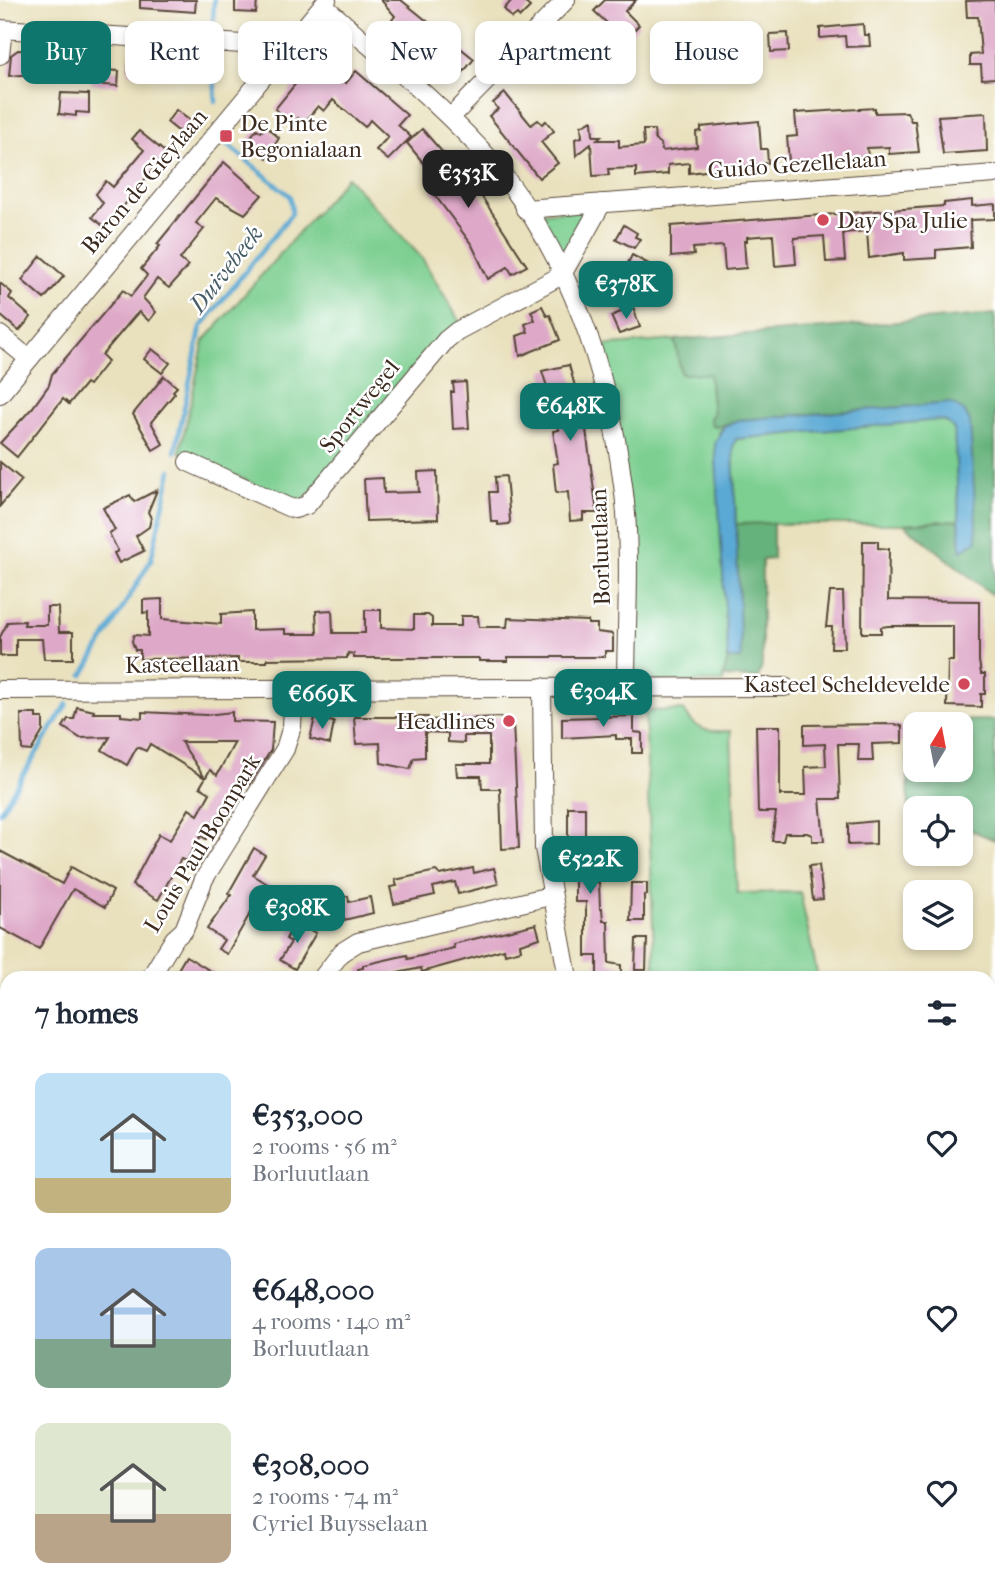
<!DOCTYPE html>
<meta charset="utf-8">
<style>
:root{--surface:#fff;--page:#f6f6f7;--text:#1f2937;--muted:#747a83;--accent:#0f766e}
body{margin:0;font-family:"IM FELL French Canon",serif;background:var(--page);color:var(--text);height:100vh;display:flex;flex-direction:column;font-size:26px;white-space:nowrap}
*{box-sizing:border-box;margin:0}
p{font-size:23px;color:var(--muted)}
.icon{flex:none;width:38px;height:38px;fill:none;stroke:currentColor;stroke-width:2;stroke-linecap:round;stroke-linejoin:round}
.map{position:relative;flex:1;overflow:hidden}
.panel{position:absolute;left:0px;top:971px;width:996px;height:625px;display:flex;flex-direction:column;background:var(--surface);border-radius:21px 21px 0 0;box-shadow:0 4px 10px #0003}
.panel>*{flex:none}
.hud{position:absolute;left:21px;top:21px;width:954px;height:63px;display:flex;gap:14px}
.needle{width:46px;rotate:10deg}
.buttons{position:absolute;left:903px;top:712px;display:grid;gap:14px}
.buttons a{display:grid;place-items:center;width:70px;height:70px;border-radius:14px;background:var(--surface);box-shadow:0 4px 10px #0003;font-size:35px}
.price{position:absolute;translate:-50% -60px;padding:0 16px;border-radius:14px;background:var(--accent);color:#fff;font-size:23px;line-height:46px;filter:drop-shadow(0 2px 4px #0008)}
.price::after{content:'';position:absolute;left:50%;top:42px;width:21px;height:16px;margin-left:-10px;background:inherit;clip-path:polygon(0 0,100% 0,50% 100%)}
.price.current{background:#222;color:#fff}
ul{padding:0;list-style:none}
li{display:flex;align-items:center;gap:21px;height:175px;padding:0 35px}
li span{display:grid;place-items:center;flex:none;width:196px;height:140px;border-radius:14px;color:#555}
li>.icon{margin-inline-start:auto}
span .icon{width:84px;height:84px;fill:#fffc;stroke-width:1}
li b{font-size:30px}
h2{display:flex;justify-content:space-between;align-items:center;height:84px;padding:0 35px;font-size:30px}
.chip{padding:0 24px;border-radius:14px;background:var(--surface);box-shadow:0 4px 10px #0003;font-size:24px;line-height:63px}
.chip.current{background:var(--accent);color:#fff}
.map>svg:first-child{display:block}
.green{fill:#7dcf91;stroke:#5c7c58;stroke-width:2}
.forest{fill:#66b27b;stroke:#506e4c;stroke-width:2;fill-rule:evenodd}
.water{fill:#5aa9d4;stroke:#4a6a79;stroke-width:2}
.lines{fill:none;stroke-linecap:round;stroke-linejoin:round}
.stream{stroke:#5aa9d4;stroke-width:4.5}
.building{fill:#dea9c8}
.minor-casing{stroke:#554536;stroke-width:20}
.minor{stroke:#fff;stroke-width:18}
.poi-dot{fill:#d1495b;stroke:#fff;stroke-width:2.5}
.labels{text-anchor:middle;stroke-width:5;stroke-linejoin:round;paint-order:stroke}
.poi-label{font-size:23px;fill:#3b2a1e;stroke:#fff;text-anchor:start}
.street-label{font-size:23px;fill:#3b2a1e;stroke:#fff}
.water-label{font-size:24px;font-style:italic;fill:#475d67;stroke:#fff}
</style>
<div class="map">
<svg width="995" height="1595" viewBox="0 0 995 1595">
<rect width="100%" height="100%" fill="#fff"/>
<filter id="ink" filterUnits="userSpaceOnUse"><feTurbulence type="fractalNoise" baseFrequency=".0143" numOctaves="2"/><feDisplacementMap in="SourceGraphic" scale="14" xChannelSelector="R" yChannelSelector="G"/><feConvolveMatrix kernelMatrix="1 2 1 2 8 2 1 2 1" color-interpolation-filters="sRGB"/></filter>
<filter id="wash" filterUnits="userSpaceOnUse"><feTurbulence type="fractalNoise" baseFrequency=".00686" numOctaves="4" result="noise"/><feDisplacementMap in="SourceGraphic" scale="28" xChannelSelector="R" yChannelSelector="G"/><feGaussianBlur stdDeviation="1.57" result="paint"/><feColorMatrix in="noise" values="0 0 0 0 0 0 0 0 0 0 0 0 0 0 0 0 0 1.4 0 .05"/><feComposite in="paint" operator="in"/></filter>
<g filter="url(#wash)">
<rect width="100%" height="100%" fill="#e9e1be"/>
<!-- green -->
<g class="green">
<path d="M347,177L422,258L460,322L300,504L180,452L204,341Z"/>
<path d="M587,209L591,216L569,253L559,257L541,222V213Z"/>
<path d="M675,340L681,374H709L713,414L710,419L711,424L724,426L719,432L728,659L723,682H643L633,673L632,518L599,346Z"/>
<path d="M938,420L947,422L954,429L959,520L904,524H736L733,446L736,439Z"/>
<path d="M684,710C695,732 709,732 731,731L737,893L800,892L818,978H655L645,711Z"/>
<path d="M989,996H995V1595H517V1589H989Z"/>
</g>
<!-- forest -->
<g class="forest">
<path d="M995,314V597L904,524L959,520L961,551L977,540L950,403L738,420L717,427L711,424L710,418L713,414L709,374H681L675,340Z"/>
<path d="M773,523V559L762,560V666L758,678L723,677L728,659H741L736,524Z"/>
<path d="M995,720V840L961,826V808H915V818L909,816L907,721ZM961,724V770H915V724Z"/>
</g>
<!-- water -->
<path class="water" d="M950,403L964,411L970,422L977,540L961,551L954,429L947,422L938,420L736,439L733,447L741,659H728L715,443L724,426L738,420Z"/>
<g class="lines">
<!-- stream -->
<g class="stream">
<path d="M213,25L214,0"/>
<path d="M212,50L216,102"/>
<path d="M175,452L201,327L292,213L290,196L223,141"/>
<path d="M83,675L151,560L171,470"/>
<path d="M0,812L67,704"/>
</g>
</g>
<g id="blocks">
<!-- building -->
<g class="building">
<path d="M140,0H196L195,12L140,8Z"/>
<path d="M235,0H257L256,13L235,12Z"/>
<path d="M381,0H401L474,59L457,80L453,78L417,49L424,40L407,26L400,34L388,25L395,16Z"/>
<path d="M512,0H522L530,7L520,17L517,14L512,18L504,9Z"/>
<path d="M605,0H636L625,11L639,25L615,50L619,54L612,62L593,44L579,57L570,48L575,43L568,36L579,26L593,40L608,24L594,11Z"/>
<path d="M995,0V78L982,79L981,65H970V55L981,54L978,17H967L966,1Z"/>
<path d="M863,24L864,35H869L870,46L846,47L845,36L820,38V28Z"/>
<path d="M323,32L332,39L326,46L338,56L328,68L346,83L356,71L407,115L398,125L411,137L388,160L376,150L388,137L370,120L365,127L333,100L324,111L318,106L304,123L298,118L294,123L275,109L323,50L313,42Z"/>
<path d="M788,33L789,51L771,52L770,34Z"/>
<path d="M18,50L35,51L34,74L9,76L11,55Z"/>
<path d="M92,55L106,56L105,70L119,71L118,86L91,84Z"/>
<path d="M136,56L196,60L195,78L128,73L129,57Z"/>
<path d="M61,93L89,94V113L76,112V116L59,114Z"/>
<path d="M505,93L531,125L538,120L542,124L546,121L554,131L541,142L558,163L539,178L489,116L498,109L493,103Z"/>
<path d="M875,108V113L907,112L911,121H915L919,152L889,154V147L867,148L868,156L789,161L787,137L797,136L795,113Z"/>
<path d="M176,110L193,123L183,135L167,122Z"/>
<path d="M986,113L987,151L943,154L938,116Z"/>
<path d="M592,120L593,136H602L597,140H619V147L644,145L643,130H654L655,140L661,144L662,151L697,147L696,132L701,131V127L759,121L761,149H767L768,163L689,173V163L668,165V174L636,177V168L608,169L609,175L593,176L591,144L576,156L575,139L582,137L581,126Z"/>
<path d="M266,126L279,138L267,158L247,141L257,129L261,132Z"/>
<path d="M422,129L482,197L527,266L512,274L508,267L488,279L472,245L431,190L439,182L407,143Z"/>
<path d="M139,131L166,153L106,228L92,217L103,203L96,194L106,181L113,187L144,150L132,139Z"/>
<path d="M224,162L262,195L245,214L216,198L196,223L204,229L180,259L188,266L169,288L157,279L143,298L156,312L149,321L139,312L134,317L102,355L108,361L89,385L86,383L69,404L63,399L17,457L0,443L33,407L49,385L52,374L123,290L131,296L146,277L147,275L141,269L160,246L157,244Z"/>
<path d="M972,200V206L995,204V219L970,220L971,247L936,250V258L904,260V253L869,258L867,231L843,233L845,261L826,262L824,236L794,238L796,264L775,266L773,235L747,237V241H744L746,268L725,270L723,246L693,248L694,255L671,257V226L944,206V203Z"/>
<path d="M624,225L637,233L635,237L640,239L634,248L616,239Z"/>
<path d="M632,255L654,267L646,281L625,269Z"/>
<path d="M41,256L64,276L44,299L22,280Z"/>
<path d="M611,270L617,286L601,292L595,276Z"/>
<path d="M0,283L12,293L9,298L31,317L19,331L0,315Z"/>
<path d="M542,306L547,316L550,315L560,340L520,356L517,336L528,332L525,324L535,320L531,311Z"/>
<path d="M633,307L640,327L619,334L611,316Z"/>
<path d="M152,349L170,363L162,373L144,359Z"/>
<path d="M569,365L585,422L597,513H583V520L570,521L568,492L556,493L553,464L558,463L553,431L559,430L552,404L544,406L541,396L549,393L542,371Z"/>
<path d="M164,376L177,387L173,391L175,393L151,422L163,444L153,450L133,414Z"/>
<path d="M466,382L469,428L453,429L451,392H454L453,383Z"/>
<path d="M0,462L22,480L0,506Z"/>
<path d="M437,471L438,519L366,521L364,479L383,478L384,493L419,492L418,472Z"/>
<path d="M506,476L510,521L509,524L498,525V522H491L489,492H496L495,477Z"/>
<path d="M157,490L148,512L151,518L149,527L136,536L144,551L119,563L114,553L118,551L109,533L115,530L103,508L130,495L134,502Z"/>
<path d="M863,541H878V548L889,549L888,600L979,601V661L981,674H985V694H981V707L947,706L948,661H953V626H888L881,627V633H862Z"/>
<path d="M830,592H843L845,648H831L832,627H826Z"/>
<path d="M162,599V619L221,624V614L252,612V630L285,629V634H317L316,611L332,610L333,633H365V610H381V628L414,629V615H428L432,618V626H461V616H478L479,627H507L508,618L588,621V624H597V632L613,634V651H605V657H508V661H479V658H354V654L348,653L347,658L267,659V662H238V658L140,659V650H135L132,641L134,635L148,636V612L143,613V600Z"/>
<path d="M47,607H58L59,632H73V659H44L42,639H16V656H0V637L8,622L25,621L24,625H47Z"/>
<path d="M77,707L94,711L93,713H121V716L142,718V712L206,715L232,712V721L273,722L271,750L249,785L240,780L206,839L201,836L186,861L181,859L158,900L132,885L159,834L170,840L189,809L198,815L210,793L200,787L210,770L217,775L235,742H181L205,778L150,744L146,751L137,747L127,765L102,750L110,737L80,738L63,727L68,719H74Z"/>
<path d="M21,714H36V718H43V731L31,751L22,750Z"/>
<path d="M634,716V732L642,733V753H632V739H616V735L562,738V718Z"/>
<path d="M354,717H428V720L500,717L513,723L519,848L502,849L500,789H482L481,776H457L456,764H489V736H464V743L448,742V733L425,732V757L414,758L410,769L381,763L380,743L356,744Z"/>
<path d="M315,718L334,722L330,744L310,739Z"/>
<path d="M894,724L902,726V743L872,744L873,761H858L859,744H838L840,799H820L824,841H812V835L807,833H785L783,841H772L776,812H758L756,726H780V795H806L805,767L826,766L825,744L804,745V725Z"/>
<path d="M568,807H585V846H592L593,882H599L600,909H602L603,921H608L609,963L621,965V978H597V956H586V902H575V855H569L568,848Z"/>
<path d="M876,821V844L848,845V824Z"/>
<path d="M254,848L265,855L253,875L271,886L264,898L260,896L227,954L218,949L224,940L207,929L231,895L228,894Z"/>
<path d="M0,851L62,884L71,867L113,891L105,907L73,889L39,949L0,928Z"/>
<path d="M819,865L823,899L813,900L809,866Z"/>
<path d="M473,868L474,873L494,868L498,884L458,894L455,882L433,887L435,895L394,904L390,887L397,886L395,880L436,871L440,875Z"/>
<path d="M631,883H647V895H644V921H630Z"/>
<path d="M318,894L324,901L348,896L349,902L370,897L373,913L328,924L309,901Z"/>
<path d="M296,922L316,933L295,969L280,960L291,942L286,939Z"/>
<path d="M536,924L540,938L520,944L521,950L505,954L504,949L422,972L421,968L388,975L389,978H360L358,969L363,968V965L407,955L408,959L454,948L453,944Z"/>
<path d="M636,939H647L646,970H635Z"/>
<path d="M186,956L222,978H173Z"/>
</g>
</g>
</g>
<g filter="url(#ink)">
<use href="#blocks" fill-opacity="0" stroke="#554536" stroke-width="2"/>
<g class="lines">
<defs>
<g id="minor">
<path d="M323,5C381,57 443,105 494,164C568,252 609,373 623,485C632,551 626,620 626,687"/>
<path d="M0,29L243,44L265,53L275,62"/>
<path d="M0,55L3,30"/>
<path d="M451,117L566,0"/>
<path d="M525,209L995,174"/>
<path d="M0,335L29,359"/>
<path d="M0,394L327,0"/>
<path d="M188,462L288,507L295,509L307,505L446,340L457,331L562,275L602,203"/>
<path d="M542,687L544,848L568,978"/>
<path d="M0,690L785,687"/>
<path d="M150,978L174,939L184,930L204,879L285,749L292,726L294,688"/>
<path d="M322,978L342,952L358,942L550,896"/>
<path d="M0,1287L7,1291"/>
<path d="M0,1539L7,1530"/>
<path d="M434,1589L443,1595"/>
<path d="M246,1595L250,1589"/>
</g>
</defs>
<!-- minor casing -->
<use href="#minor" class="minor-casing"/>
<!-- minor -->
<use href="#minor" class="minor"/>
</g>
</g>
<!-- markers -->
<g class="poi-dot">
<rect x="219" y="129" width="14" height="14" rx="3.5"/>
<circle cx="823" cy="220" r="7"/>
<circle cx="964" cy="684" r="7"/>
<circle cx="509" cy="721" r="7"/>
</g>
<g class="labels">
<!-- poi labels -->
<g class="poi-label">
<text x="240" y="131">De Pinte<tspan x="240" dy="26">Begonialaan</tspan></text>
<text x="837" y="228">Day Spa Julie</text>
<text x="950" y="692" text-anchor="end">Kasteel Scheldevelde</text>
<text x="495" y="729" text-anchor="end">Headlines</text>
</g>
<!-- street labels -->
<g class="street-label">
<text transform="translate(797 164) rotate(-4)" y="8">Guido Gezellelaan</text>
<text transform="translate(144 181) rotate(-50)" y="8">Baron de Gieylaan</text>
<text transform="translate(359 406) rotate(-51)" y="8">Sportwegel</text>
<text transform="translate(600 547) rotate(-92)" y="8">Borluutlaan</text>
<text transform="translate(182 664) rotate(-1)" y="8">Kasteellaan</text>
<text transform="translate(202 843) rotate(-59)" y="8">Louis Paul Boonpark</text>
</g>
<!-- water labels -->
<g class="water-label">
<text transform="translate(226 269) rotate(-52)" y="8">Duivebeek</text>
</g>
</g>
</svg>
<div class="buttons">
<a><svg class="needle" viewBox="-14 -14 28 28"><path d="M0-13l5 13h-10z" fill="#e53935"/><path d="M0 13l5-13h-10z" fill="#747a83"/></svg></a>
<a><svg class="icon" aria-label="locate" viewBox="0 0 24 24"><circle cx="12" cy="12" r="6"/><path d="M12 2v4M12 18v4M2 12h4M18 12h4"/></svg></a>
<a><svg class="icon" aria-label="layers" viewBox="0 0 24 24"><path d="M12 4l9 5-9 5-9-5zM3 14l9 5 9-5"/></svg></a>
</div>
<b class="price current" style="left:468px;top:210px">€353K</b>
<b class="price" style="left:626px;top:321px">€378K</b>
<b class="price" style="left:570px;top:443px">€648K</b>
<b class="price" style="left:603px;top:729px">€304K</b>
<b class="price" style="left:322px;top:731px">€669K</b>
<b class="price" style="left:590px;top:896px">€522K</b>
<b class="price" style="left:297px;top:945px">€308K</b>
<div class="hud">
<a class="chip current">Buy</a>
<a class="chip">Rent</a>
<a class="chip">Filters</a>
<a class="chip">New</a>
<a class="chip">Apartment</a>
<a class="chip">House</a>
</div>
<section class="panel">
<h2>7 homes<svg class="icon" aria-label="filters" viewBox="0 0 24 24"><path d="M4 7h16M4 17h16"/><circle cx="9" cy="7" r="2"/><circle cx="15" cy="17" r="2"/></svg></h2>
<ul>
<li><span style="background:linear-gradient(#bfe0f5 75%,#c2b280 0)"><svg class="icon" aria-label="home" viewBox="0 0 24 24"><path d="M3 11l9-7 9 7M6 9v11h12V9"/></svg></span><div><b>€353,000</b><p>2 rooms · 56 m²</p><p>Borluutlaan</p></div><svg class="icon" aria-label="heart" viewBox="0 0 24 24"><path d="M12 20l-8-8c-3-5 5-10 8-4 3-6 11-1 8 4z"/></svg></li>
<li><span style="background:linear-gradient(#a9c7e8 65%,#7fa58c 0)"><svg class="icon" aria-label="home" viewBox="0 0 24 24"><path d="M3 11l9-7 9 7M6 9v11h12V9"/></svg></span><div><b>€648,000</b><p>4 rooms · 140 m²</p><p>Borluutlaan</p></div><svg class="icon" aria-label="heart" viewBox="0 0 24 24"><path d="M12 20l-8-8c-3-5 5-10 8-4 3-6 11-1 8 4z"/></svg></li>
<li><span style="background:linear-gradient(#dfe7d0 65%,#b9a48a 0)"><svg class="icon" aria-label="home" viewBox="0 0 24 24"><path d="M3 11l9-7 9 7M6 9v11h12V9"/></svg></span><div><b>€308,000</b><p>2 rooms · 74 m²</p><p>Cyriel Buysselaan</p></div><svg class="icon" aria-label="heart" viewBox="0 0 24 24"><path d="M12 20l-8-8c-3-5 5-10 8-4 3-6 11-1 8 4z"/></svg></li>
</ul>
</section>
</div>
